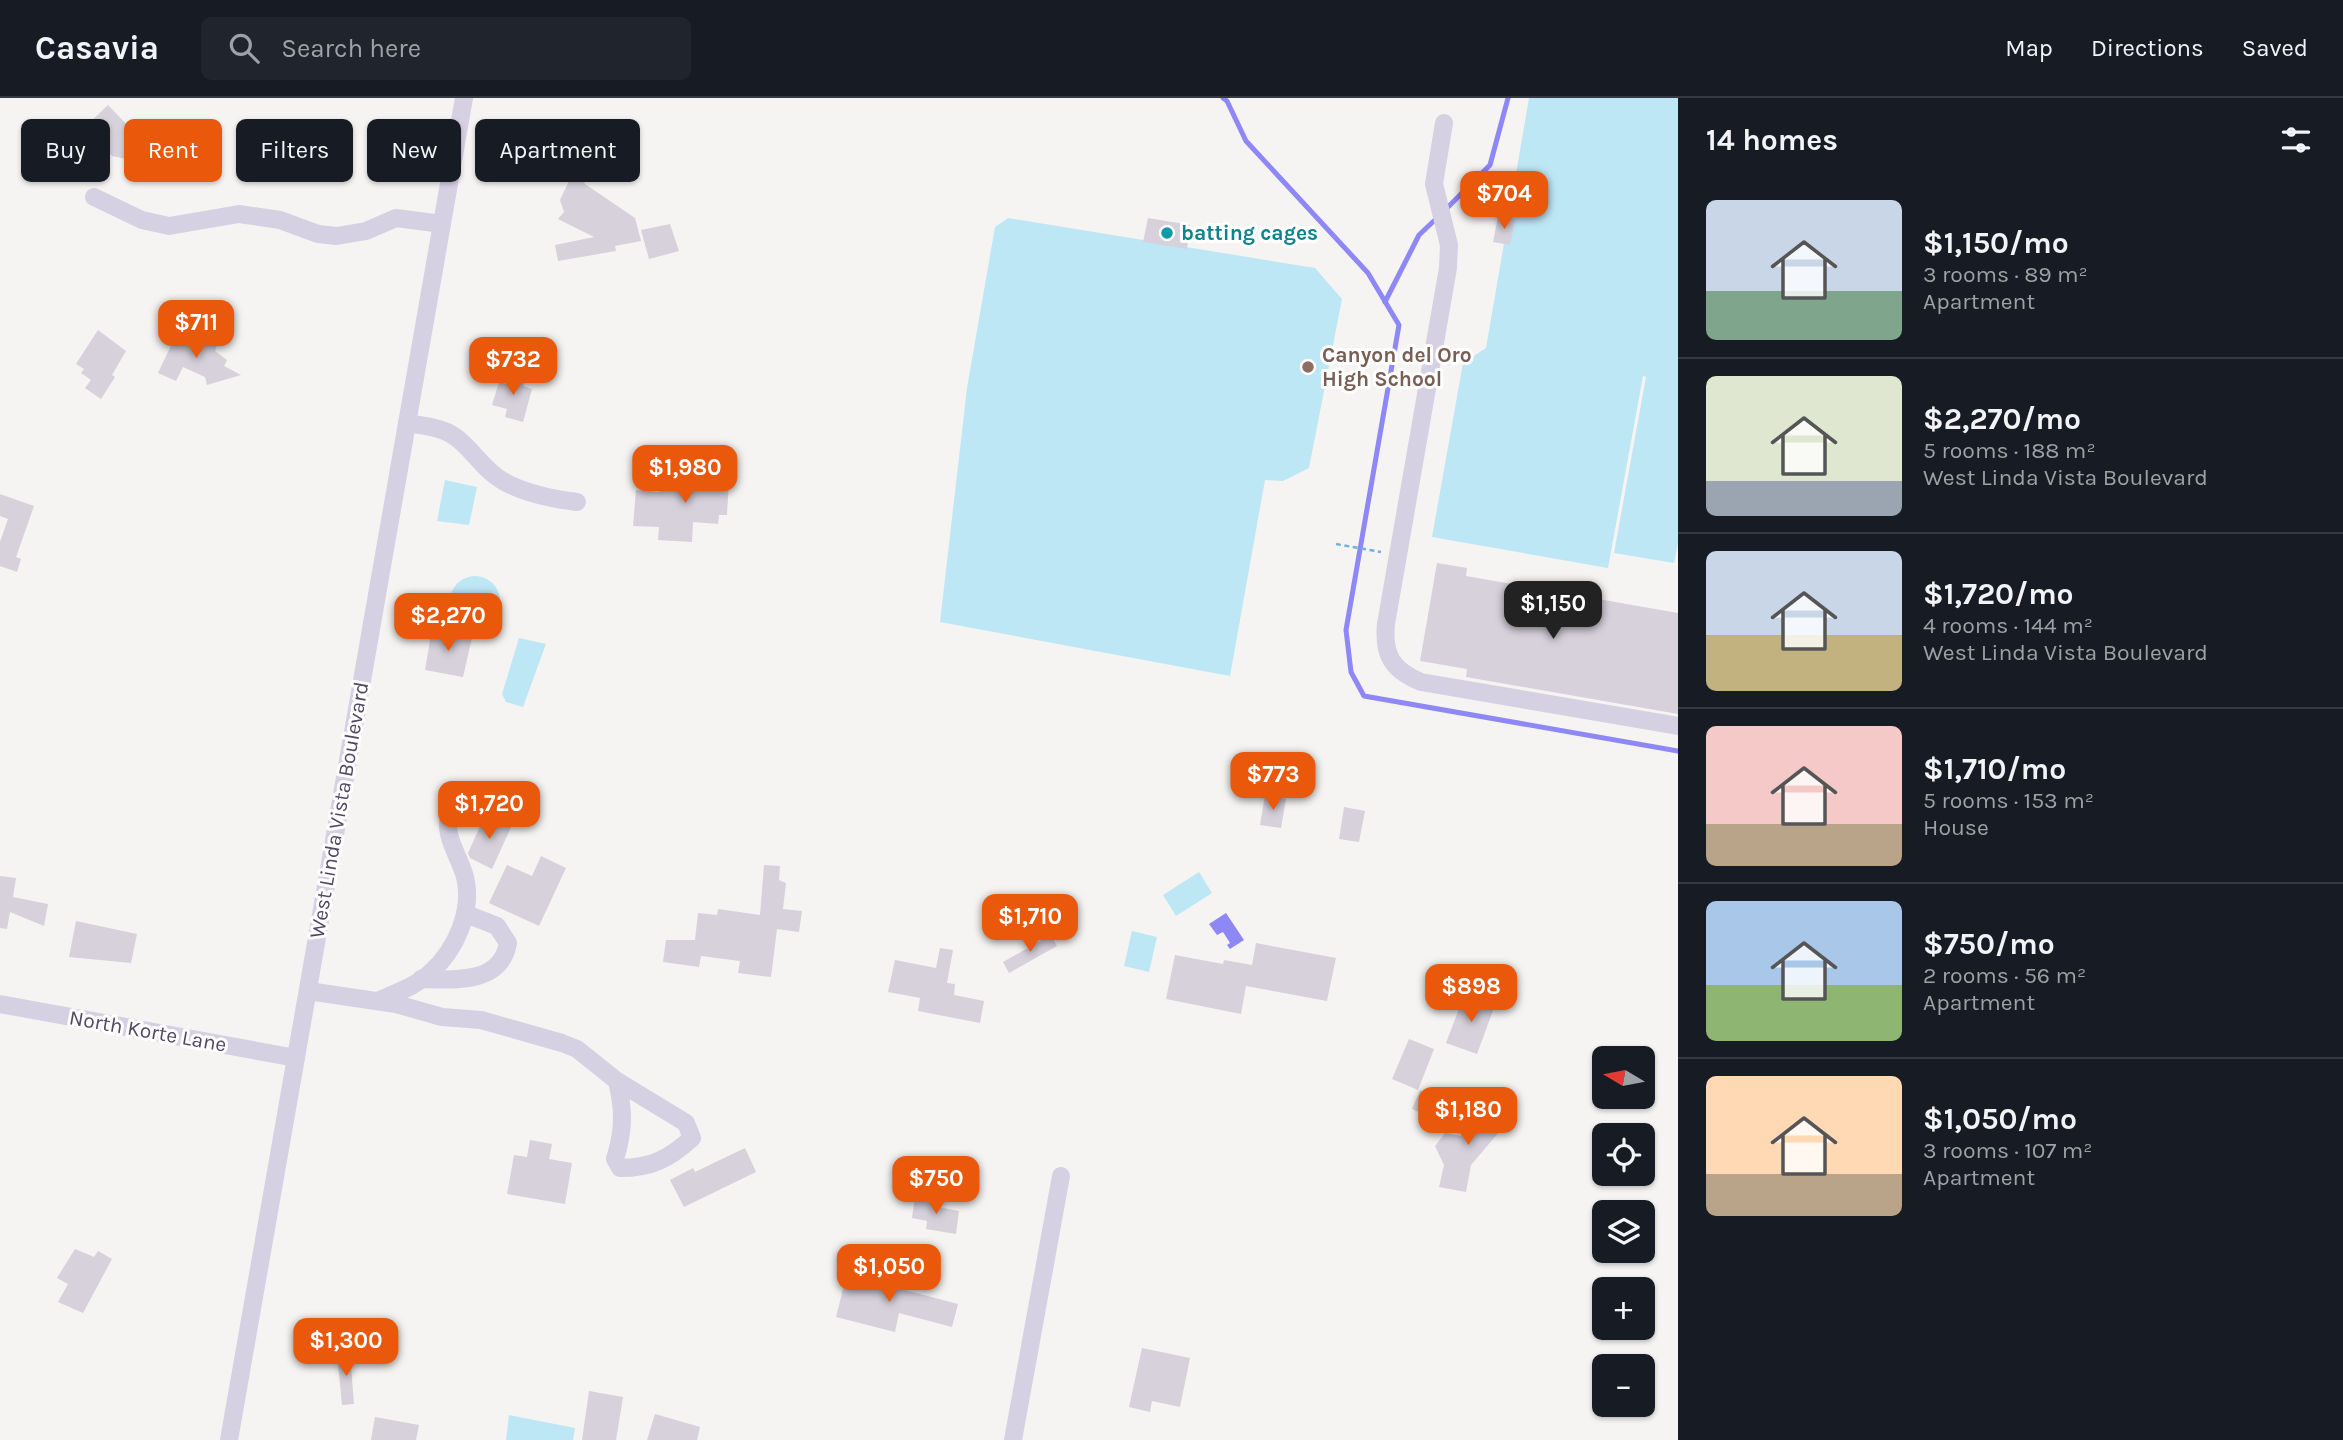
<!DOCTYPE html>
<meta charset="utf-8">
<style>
:root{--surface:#171b24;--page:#20242c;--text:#f1f3f6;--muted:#9ea1a6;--line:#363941;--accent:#ea580c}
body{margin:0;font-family:Karla,sans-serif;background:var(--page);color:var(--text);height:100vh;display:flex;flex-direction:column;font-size:26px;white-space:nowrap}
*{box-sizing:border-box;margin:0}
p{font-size:23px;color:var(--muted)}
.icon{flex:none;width:38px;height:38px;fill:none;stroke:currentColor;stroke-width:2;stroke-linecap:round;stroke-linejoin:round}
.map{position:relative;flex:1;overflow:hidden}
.panel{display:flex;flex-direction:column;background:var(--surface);width:665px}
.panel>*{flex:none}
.guide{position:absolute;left:21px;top:21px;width:665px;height:63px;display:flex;gap:14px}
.needle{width:46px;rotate:280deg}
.tools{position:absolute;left:1592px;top:948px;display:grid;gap:14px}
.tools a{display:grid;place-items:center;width:63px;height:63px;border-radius:10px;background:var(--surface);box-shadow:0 2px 5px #0004;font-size:35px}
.price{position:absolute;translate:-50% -60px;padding:0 16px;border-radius:14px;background:var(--accent);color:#fff;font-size:23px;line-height:46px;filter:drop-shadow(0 2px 4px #0008)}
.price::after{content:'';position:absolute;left:50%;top:42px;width:21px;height:16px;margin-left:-10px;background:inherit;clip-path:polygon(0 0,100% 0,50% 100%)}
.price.active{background:#222;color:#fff}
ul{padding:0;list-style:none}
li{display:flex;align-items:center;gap:21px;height:175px;padding:0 28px}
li+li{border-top:2px solid var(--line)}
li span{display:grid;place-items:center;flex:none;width:196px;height:140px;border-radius:10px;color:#555}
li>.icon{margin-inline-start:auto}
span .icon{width:84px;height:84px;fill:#fffc;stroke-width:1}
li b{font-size:30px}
h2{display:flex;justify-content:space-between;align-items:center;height:84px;padding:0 28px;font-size:30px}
.pill{padding:0 24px;border-radius:10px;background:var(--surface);box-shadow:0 2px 5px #0004;font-size:24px;line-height:63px}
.pill.active{background:var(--accent);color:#fff}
header{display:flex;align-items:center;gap:42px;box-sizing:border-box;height:98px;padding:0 35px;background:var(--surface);border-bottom:2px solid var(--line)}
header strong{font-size:33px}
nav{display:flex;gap:38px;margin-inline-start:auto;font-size:24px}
.search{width:490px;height:63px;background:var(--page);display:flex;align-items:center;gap:18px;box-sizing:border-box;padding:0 24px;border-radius:10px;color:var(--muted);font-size:26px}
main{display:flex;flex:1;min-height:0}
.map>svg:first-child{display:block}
.green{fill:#bee7f5}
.water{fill:#8e87f6}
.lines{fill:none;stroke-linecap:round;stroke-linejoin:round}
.stream{stroke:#8e87f6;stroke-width:5}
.building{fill:#d6d1db}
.path{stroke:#72b2d7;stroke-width:2.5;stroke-dasharray:5 3.5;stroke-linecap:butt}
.minor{stroke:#d6d0e3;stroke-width:18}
.culture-dot{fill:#0f9aa8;stroke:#fff;stroke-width:2.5}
.education-dot{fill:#8d6e63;stroke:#fff;stroke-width:2.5}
.labels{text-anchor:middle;stroke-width:6;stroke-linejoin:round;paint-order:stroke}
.culture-label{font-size:21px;font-weight:bold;fill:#0d838f;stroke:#fff;text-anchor:start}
.education-label{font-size:21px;font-weight:bold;fill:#785e54;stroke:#fff;text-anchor:start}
.street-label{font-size:21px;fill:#514863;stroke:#fff}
</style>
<header>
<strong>Casavia</strong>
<div class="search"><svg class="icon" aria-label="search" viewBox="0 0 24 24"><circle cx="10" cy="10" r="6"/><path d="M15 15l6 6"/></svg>Search here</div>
<nav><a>Map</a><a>Directions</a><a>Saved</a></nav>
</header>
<main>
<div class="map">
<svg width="1678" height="1342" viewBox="0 0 1678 1342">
<rect width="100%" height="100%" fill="#f5f4f2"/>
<!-- green -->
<g class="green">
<path d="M1529,0H1678V445L1674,465L1614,455L1646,279L1643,278L1608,470L1432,439L1463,265L1486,250Z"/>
<path d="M1008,120L1315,170L1342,201L1309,370L1283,383L1265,382L1230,578L940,524L967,290L995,129Z"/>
<path d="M445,382L477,389L469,427L437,423Z"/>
<circle cx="475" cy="503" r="25"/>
<path d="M519,540L546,546L523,609L506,604L502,596Z"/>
<path d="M1199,774L1212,795L1176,818L1163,797Z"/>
<path d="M1132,833L1157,839L1149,874L1124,868Z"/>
<path d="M509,1317L575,1330L573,1342H506Z"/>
</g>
<!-- water -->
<path class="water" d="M1226,815L1244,842L1230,851L1227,847L1230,845L1223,834L1217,837L1209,826Z"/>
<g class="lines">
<!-- stream -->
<g class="stream">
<path d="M1223,0L1227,3L1246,43L1368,175L1399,227L1346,532L1351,574L1364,598L1678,653"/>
<path d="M1445,112L1490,67L1508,0"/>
<path d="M1385,204L1419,137L1438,119"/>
</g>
</g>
<!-- building -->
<g class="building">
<path d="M108,7L131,31L164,22L166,32L175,28L180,48L168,51L169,61L144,67L142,62L125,66L126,61L112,58L104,50L80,74L67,60L90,37L83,31Z"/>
<path d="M582,79L585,86L635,120L641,143L615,148L616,153L558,163L555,147L594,139L558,121L564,114L560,102L569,83Z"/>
<path d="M1498,119L1515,122L1510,147L1493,144Z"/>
<path d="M1148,120L1190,127L1187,151L1143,144Z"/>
<path d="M670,126L679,153L649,161L641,132Z"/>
<path d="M98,232L126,253L112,277L115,279L101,301L85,290L91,282L81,275L84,271L76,266Z"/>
<path d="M178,233L197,243L199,238L217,247L215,253L227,262L224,268L241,277L207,287L205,279L183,269L176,283L158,275Z"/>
<path d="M510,273L526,277L523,288L532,291L523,324L505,319L507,311L492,307L499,284L506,286Z"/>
<path d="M714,354H728L726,367L730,366L727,417H719L718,426L693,424L692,444L658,442L659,429L633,428L636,392L659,394L661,388L699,390V386L711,387Z"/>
<path d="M0,396L34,408L16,459L21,461L17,474L0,468V444L8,421L0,418Z"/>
<path d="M1437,465L1467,470L1466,478L1678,515V616L1466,579L1467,571L1420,563Z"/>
<path d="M432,531L472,540L463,579L425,572Z"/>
<path d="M1265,697L1286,701L1281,730L1260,727Z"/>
<path d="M1344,709L1365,713L1359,744L1339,741Z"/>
<path d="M486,715L512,727L492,771L470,760L468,755Z"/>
<path d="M541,758L566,770L539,828L489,805L507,767L532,778Z"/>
<path d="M764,767L780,768L779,782L786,785L783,811L802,813L799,834L777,831L771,879L738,875L740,863L701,858L699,869L663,864L666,842H695L698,815L717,817L718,811L760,817Z"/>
<path d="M0,778L16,780L13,799L48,806L44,828L10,814L7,831L0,830Z"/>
<path d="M76,823L137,836L131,865L69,859Z"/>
<path d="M1051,837L1057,848L1009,875L1003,864Z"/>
<path d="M1256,845L1336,860L1327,903L1246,888L1241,916L1166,901L1175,857L1223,866L1224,862L1252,867Z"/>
<path d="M940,850L953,852L947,885L955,886L954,897L984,903L980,925L918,913L920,900L888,894L895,862L936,870Z"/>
<path d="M1465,895L1495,907L1477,956L1446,945Z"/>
<path d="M1409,941L1434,951L1418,992L1392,981Z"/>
<path d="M1420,992L1433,998L1425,1017L1412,1011Z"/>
<path d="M1489,1004L1510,1021L1471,1067L1466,1094L1439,1089L1444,1067L1435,1048L1445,1035L1461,1038Z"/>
<path d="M530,1042L552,1046L549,1061L572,1065L565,1106L507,1096L514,1057L527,1059Z"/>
<path d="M745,1050L756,1074L684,1109L670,1082L693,1070L695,1074Z"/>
<path d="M915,1099L933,1102L932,1108L959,1113L956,1136L926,1131L927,1123L912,1120Z"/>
<path d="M75,1151L94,1159L98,1153L112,1161L83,1215L58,1204L68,1186L57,1180Z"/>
<path d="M847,1175L897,1185L896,1189L905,1192L958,1206L952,1229L899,1215L895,1234L836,1219Z"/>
<path d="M1142,1250L1190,1260L1180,1309L1152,1303L1150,1314L1129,1309Z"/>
<path d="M337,1255H350L354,1306L342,1307Z"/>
<path d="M589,1293L623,1299L616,1342H582Z"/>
<path d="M655,1316L700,1329L697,1342H647Z"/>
<path d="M375,1319L419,1327L416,1342H371Z"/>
</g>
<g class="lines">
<!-- path -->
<path class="path" d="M1336,446L1381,454"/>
<!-- minor -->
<g class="minor">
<path d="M1444,25L1434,86L1449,147L1448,170L1386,526C1383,557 1392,572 1421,584L1678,628"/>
<path d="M94,99L142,122L169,128L239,116L280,122L318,136L337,138L366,133L396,120L442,126"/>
<path d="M407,325C423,328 441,329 454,338C472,350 483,372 503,383C524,395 553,401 577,404"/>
<path d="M421,881C455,882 501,886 508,845L497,828L466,816"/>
<path d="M308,893L396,906L442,919L481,922L562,945L577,951L617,983L686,1025L692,1040C669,1061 651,1070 620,1070L615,1061C624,1032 624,1013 617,983"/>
<path d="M378,903C395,895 416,888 430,875C456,852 473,813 465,779C459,756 442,738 450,713"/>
<path d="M0,906L296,960"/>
<path d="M229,1342L464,0"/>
<path d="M1013,1342L1061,1078"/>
</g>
</g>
<!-- markers -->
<circle class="culture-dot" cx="1167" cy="135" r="7"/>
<circle class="education-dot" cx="1308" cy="269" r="7"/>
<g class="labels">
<!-- culture labels -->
<g class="culture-label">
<text x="1181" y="142">batting cages</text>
</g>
<!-- education labels -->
<g class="education-label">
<text x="1322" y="264">Canyon del Oro<tspan x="1322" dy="24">High School</tspan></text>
</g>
<!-- street labels -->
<g class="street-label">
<text transform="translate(339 712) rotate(-80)" y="7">West Linda Vista Boulevard</text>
<text transform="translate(148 933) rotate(10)" y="7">North Korte Lane</text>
</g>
</g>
</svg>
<div class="tools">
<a><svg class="needle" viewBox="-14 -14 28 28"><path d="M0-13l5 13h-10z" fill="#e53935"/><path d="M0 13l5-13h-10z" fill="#9ea1a6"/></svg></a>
<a><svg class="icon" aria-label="locate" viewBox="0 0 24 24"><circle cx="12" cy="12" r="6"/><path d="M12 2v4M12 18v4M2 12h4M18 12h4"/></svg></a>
<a><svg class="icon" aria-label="layers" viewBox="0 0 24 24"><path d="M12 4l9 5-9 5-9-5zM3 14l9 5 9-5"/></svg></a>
<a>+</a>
<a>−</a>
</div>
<b class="price" style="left:1504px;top:133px">$704</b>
<b class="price" style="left:196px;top:262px">$711</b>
<b class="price" style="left:513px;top:299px">$732</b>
<b class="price" style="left:685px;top:407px">$1,980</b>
<b class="price active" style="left:1553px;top:543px">$1,150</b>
<b class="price" style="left:448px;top:555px">$2,270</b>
<b class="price" style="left:1273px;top:714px">$773</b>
<b class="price" style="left:489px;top:743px">$1,720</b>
<b class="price" style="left:1030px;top:856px">$1,710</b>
<b class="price" style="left:1471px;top:926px">$898</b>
<b class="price" style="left:1468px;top:1049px">$1,180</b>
<b class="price" style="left:936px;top:1118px">$750</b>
<b class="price" style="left:889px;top:1206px">$1,050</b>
<b class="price" style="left:346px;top:1280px">$1,300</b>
<div class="guide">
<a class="pill">Buy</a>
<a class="pill active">Rent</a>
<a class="pill">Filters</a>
<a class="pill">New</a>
<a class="pill">Apartment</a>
</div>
</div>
<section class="panel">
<h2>14 homes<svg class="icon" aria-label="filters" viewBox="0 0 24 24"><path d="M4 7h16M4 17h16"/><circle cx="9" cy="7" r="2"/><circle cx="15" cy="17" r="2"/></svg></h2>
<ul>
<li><span style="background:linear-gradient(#c9d6e8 65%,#7fa58c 0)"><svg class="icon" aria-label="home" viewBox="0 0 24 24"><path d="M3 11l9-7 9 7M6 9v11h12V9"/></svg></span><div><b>$1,150/mo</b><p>3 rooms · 89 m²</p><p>Apartment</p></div></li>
<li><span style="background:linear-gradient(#dfe7d0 75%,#9aa5b1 0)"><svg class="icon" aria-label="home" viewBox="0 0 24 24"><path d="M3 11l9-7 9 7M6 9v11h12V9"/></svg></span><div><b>$2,270/mo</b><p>5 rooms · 188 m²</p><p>West Linda Vista Boulevard</p></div></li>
<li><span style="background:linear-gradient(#c9d6e8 60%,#c2b280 0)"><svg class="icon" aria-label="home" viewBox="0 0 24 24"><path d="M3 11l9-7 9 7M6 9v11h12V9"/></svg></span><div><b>$1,720/mo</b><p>4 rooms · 144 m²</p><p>West Linda Vista Boulevard</p></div></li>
<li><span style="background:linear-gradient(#f6c9c9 70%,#b9a48a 0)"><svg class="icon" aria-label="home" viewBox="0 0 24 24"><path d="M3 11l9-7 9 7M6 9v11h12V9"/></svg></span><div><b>$1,710/mo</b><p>5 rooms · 153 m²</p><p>House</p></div></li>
<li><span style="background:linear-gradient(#a9c7e8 60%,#8fb573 0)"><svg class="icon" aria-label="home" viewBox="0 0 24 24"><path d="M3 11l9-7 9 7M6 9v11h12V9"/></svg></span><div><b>$750/mo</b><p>2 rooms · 56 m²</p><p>Apartment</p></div></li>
<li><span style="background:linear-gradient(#ffd9b3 70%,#b9a48a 0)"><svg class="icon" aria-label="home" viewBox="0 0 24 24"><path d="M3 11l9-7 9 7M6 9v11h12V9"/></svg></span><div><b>$1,050/mo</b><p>3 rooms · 107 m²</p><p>Apartment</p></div></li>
</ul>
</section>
</main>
